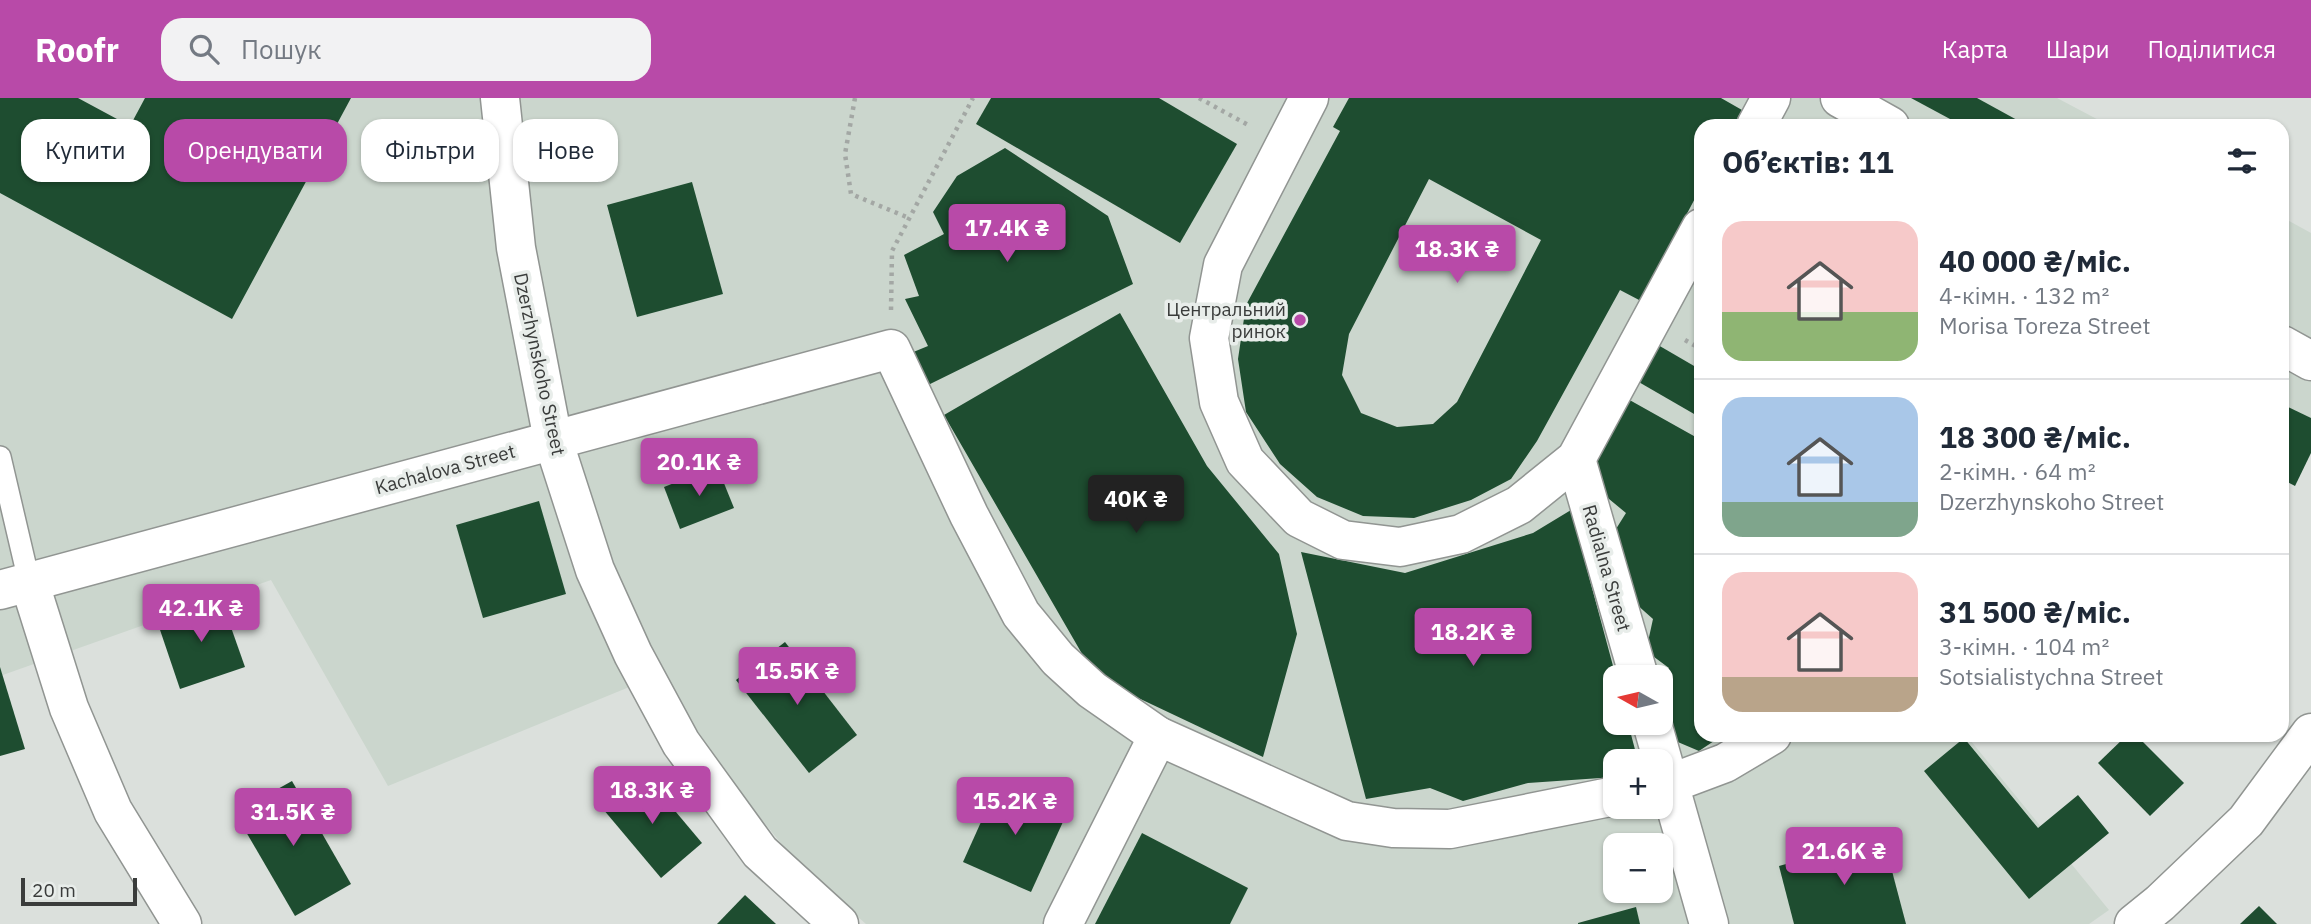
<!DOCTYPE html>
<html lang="uk">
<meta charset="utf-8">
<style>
:root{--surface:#fff;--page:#f2f2f3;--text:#1f2937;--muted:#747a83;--line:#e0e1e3;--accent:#b84aa8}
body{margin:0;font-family:"IBM Plex Sans",sans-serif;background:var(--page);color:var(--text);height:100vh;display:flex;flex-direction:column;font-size:26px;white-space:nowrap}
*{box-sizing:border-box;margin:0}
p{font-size:23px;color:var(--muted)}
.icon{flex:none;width:38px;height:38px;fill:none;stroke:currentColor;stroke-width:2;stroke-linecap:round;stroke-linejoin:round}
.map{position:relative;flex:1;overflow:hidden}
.sheet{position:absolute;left:1694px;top:21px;width:595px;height:623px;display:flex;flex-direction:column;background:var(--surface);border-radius:21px;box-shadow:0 2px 5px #0004}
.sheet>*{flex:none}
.guide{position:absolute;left:21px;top:21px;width:665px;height:63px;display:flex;gap:14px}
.needle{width:46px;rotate:278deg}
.tools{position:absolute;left:1603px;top:567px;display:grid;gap:14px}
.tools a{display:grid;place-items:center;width:70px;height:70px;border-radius:14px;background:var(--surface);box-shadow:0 2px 5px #0004;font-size:35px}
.scale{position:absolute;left:21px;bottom:18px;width:116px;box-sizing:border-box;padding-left:7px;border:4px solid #3a3c3b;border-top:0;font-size:19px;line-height:24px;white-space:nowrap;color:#3a3c3b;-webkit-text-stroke:5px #e8edea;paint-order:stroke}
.price{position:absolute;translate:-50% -60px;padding:0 16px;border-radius:7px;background:var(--accent);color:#fff;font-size:23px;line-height:46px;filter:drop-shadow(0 2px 4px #0008)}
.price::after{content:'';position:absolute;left:50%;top:42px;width:21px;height:16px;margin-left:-10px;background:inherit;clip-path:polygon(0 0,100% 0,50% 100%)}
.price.active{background:#222;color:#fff}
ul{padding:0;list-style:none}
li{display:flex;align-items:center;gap:21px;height:175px;padding:0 28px}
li+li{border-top:2px solid var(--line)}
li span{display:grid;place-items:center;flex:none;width:196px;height:140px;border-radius:21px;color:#555}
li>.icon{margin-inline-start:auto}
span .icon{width:84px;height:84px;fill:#fffc;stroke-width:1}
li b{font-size:30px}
h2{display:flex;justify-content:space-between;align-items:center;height:84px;padding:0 28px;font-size:30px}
.pill{padding:0 24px;border-radius:21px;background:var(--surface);box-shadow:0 2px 5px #0004;font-size:24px;line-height:63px}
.pill.active{background:var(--accent);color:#fff}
header{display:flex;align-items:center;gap:42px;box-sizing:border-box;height:98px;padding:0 35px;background:var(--accent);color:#fff}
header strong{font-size:33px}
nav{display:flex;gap:38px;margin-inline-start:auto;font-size:24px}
.search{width:490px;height:63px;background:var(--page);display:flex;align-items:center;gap:18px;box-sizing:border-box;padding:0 24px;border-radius:21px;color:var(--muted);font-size:26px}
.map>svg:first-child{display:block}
.built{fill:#cbd6cd;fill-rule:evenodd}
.building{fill:#1e4d30;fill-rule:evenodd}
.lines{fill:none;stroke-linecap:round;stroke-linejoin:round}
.lane-casing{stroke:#919592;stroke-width:24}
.street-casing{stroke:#919592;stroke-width:41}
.secondary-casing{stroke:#919592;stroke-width:41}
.path{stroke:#a3a7a4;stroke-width:4.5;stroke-dasharray:3.5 5;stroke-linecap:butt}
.lane{stroke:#fff;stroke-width:21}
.street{stroke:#fff;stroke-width:38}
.secondary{stroke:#fff;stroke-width:38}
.poi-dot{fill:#b84aa8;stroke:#e8edea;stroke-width:2.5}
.labels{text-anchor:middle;stroke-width:7;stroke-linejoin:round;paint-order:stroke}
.poi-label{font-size:19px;fill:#3a3c3b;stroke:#e8edea;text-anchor:end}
.street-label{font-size:19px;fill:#3a3c3b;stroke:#e8edea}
</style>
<header>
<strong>Roofr</strong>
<div class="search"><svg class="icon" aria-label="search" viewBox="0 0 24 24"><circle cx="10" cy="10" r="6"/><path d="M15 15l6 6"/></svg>Пошук</div>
<nav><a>Карта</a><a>Шари</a><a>Поділитися</a></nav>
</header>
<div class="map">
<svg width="2311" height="826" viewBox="0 0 2311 826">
<rect width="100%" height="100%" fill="#dbe0dc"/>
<!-- built -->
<g class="built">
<path d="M0,0H2057L2110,28H1701V637H1966L2109,812L2089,826H866L798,766L725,677L661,576L388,688L271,482L0,578ZM1615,579H1661V625H1615ZM1615,663H1661V709H1615ZM1615,747H1661V793H1615Z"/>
<path d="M2282,119L2311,135V347L2282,330Z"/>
</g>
<!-- building -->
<g class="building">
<path d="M0,0H78L130,28L145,0H351L232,221L0,95Z"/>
<path d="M991,0H1159L1237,46L1180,145L976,26Z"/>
<path d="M1349,0H1721L1742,12L1733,28H1701V89L1641,203L1620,192L1537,343L1511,381L1471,402L1414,420L1363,418L1317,399L1280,366L1246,314L1238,261L1246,207L1340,33L1333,29ZM1429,81L1541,142L1457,304L1433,326L1397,329L1361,315L1342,277L1349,236Z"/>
<path d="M1911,0H1977L2028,28H1963Z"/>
<path d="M1005,50L1108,118L1133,186L924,289L911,255L928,248L905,201L919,198L904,157L944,136L933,114L957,78Z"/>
<path d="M692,84L723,196L637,219L607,107Z"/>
<path d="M1120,215L1207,368L1279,456L1297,536L1263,659L1096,580L944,317Z"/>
<path d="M1658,247L1701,272V320L1637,283Z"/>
<path d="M1626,300L1701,342V637H1723L1699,653L1666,639L1661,620V583L1669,570L1646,553L1653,521L1626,497L1611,439L1626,415L1603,396L1594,360Z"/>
<path d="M2282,306L2311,320V355L2295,388L2282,381Z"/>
<path d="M717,368L734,410L680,431L664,389Z"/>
<path d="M539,403L566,496L483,520L456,427Z"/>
<path d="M1571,412L1616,579L1615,625H1628L1638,663H1615V679L1528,685L1463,703L1430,690L1366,701L1301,454L1405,475L1533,435Z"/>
<path d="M221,501L245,569L180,591L157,523Z"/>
<path d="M785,544L857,637L809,675L736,582Z"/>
<path d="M0,569L25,651L0,658Z"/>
<path d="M2127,637H2136L2184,685L2150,718L2098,665Z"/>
<path d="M1964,640L2038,730L2078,697L2109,735L2029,801L1924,673Z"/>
<path d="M644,676L702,745L661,780L603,711Z"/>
<path d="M292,683L351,786L295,818L235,715Z"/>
<path d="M999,684L1067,715L1031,794L963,764Z"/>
<path d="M1142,735L1248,790L1230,826H1095Z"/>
<path d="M1883,739L1906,826H1794L1779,768Z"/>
<path d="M745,797L776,826H717Z"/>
<path d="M2259,808L2277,826H2240Z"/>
<path d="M1636,809L1640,826H1578V825Z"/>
</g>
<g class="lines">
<defs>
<path id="lane" d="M0,359L29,483"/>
<g id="street">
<path d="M500,0L516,150L553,342L595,472L633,556L681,645L760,754L839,826"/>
<path d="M1309,0L1223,167L1209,240L1219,304L1245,363L1299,420L1343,442L1400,449L1461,436L1519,407L1576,361L1701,130"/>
<path d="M1756,28L1771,0"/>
<path d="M1576,361L1639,579"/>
<path d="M29,483L69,610L113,713L182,826"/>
<path d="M0,492L891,251L969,417L1021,516L1058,561L1092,592L1158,638L1347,723L1393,730L1450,731L1615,698"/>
<path d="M1652,625L1709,826"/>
<path d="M1661,689L1725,665L1772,637"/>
<path d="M1063,826L1158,638"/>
<path d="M2134,826L2160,805L2246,723L2311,635"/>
</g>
<g id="secondary">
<path d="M1840,0L1890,28"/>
<path d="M2282,247L2311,263"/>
</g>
</defs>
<!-- lane casing -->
<use href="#lane" class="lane-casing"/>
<!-- street casing -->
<use href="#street" class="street-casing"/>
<!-- secondary casing -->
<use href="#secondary" class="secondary-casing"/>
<!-- path -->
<g class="path">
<path d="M855,0L845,56L851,96L909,120"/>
<path d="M1199,0L1250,28"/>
<path d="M891,212L892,153L973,0"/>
<path d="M1685,242L1701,251"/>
</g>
<!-- lane -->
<use href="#lane" class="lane"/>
<!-- street -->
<use href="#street" class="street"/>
<!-- secondary -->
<use href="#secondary" class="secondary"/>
</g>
<!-- markers -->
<circle class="poi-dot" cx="1300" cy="222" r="7"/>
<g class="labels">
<!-- poi labels -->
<g class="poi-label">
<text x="1286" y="218">Центральний<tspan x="1286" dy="22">ринок</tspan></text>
</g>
<!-- street labels -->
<g class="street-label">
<text transform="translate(540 266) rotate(78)" y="7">Dzerzhynskoho Street</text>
<text transform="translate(445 371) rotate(-15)" y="7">Kachalova Street</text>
<text transform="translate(1607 470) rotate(74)" y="7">Radialna Street</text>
</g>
</g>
</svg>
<div class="tools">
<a><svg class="needle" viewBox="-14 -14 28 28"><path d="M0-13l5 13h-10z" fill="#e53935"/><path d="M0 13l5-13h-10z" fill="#747a83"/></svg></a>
<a>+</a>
<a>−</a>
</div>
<div class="scale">20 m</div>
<b class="price" style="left:1007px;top:166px">17.4K ₴</b>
<b class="price" style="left:1457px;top:187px">18.3K ₴</b>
<b class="price" style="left:699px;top:400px">20.1K ₴</b>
<b class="price active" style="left:1136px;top:437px">40K ₴</b>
<b class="price" style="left:201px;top:546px">42.1K ₴</b>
<b class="price" style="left:1473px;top:570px">18.2K ₴</b>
<b class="price" style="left:797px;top:609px">15.5K ₴</b>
<b class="price" style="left:652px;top:728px">18.3K ₴</b>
<b class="price" style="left:1015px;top:739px">15.2K ₴</b>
<b class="price" style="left:293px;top:750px">31.5K ₴</b>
<b class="price" style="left:1844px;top:789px">21.6K ₴</b>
<div class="guide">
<a class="pill">Купити</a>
<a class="pill active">Орендувати</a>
<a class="pill">Фільтри</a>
<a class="pill">Нове</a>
</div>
<section class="sheet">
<h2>Об’єктів: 11<svg class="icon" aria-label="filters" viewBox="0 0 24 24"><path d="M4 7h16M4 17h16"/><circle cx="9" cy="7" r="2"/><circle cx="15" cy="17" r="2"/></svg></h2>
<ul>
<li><span style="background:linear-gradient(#f6c9c9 65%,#8fb573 0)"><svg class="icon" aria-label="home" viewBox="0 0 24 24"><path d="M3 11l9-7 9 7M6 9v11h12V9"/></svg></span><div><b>40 000 ₴/міс.</b><p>4-кімн. · 132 m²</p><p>Morisa Toreza Street</p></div></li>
<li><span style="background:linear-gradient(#a9c7e8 75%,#7fa58c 0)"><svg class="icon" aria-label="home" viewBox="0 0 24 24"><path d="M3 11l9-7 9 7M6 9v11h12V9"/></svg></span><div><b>18 300 ₴/міс.</b><p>2-кімн. · 64 m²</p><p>Dzerzhynskoho Street</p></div></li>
<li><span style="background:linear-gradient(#f6c9c9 75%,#b9a48a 0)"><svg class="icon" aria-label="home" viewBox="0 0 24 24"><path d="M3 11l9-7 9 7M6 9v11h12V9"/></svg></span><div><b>31 500 ₴/міс.</b><p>3-кімн. · 104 m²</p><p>Sotsialistychna Street</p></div></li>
</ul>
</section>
</div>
